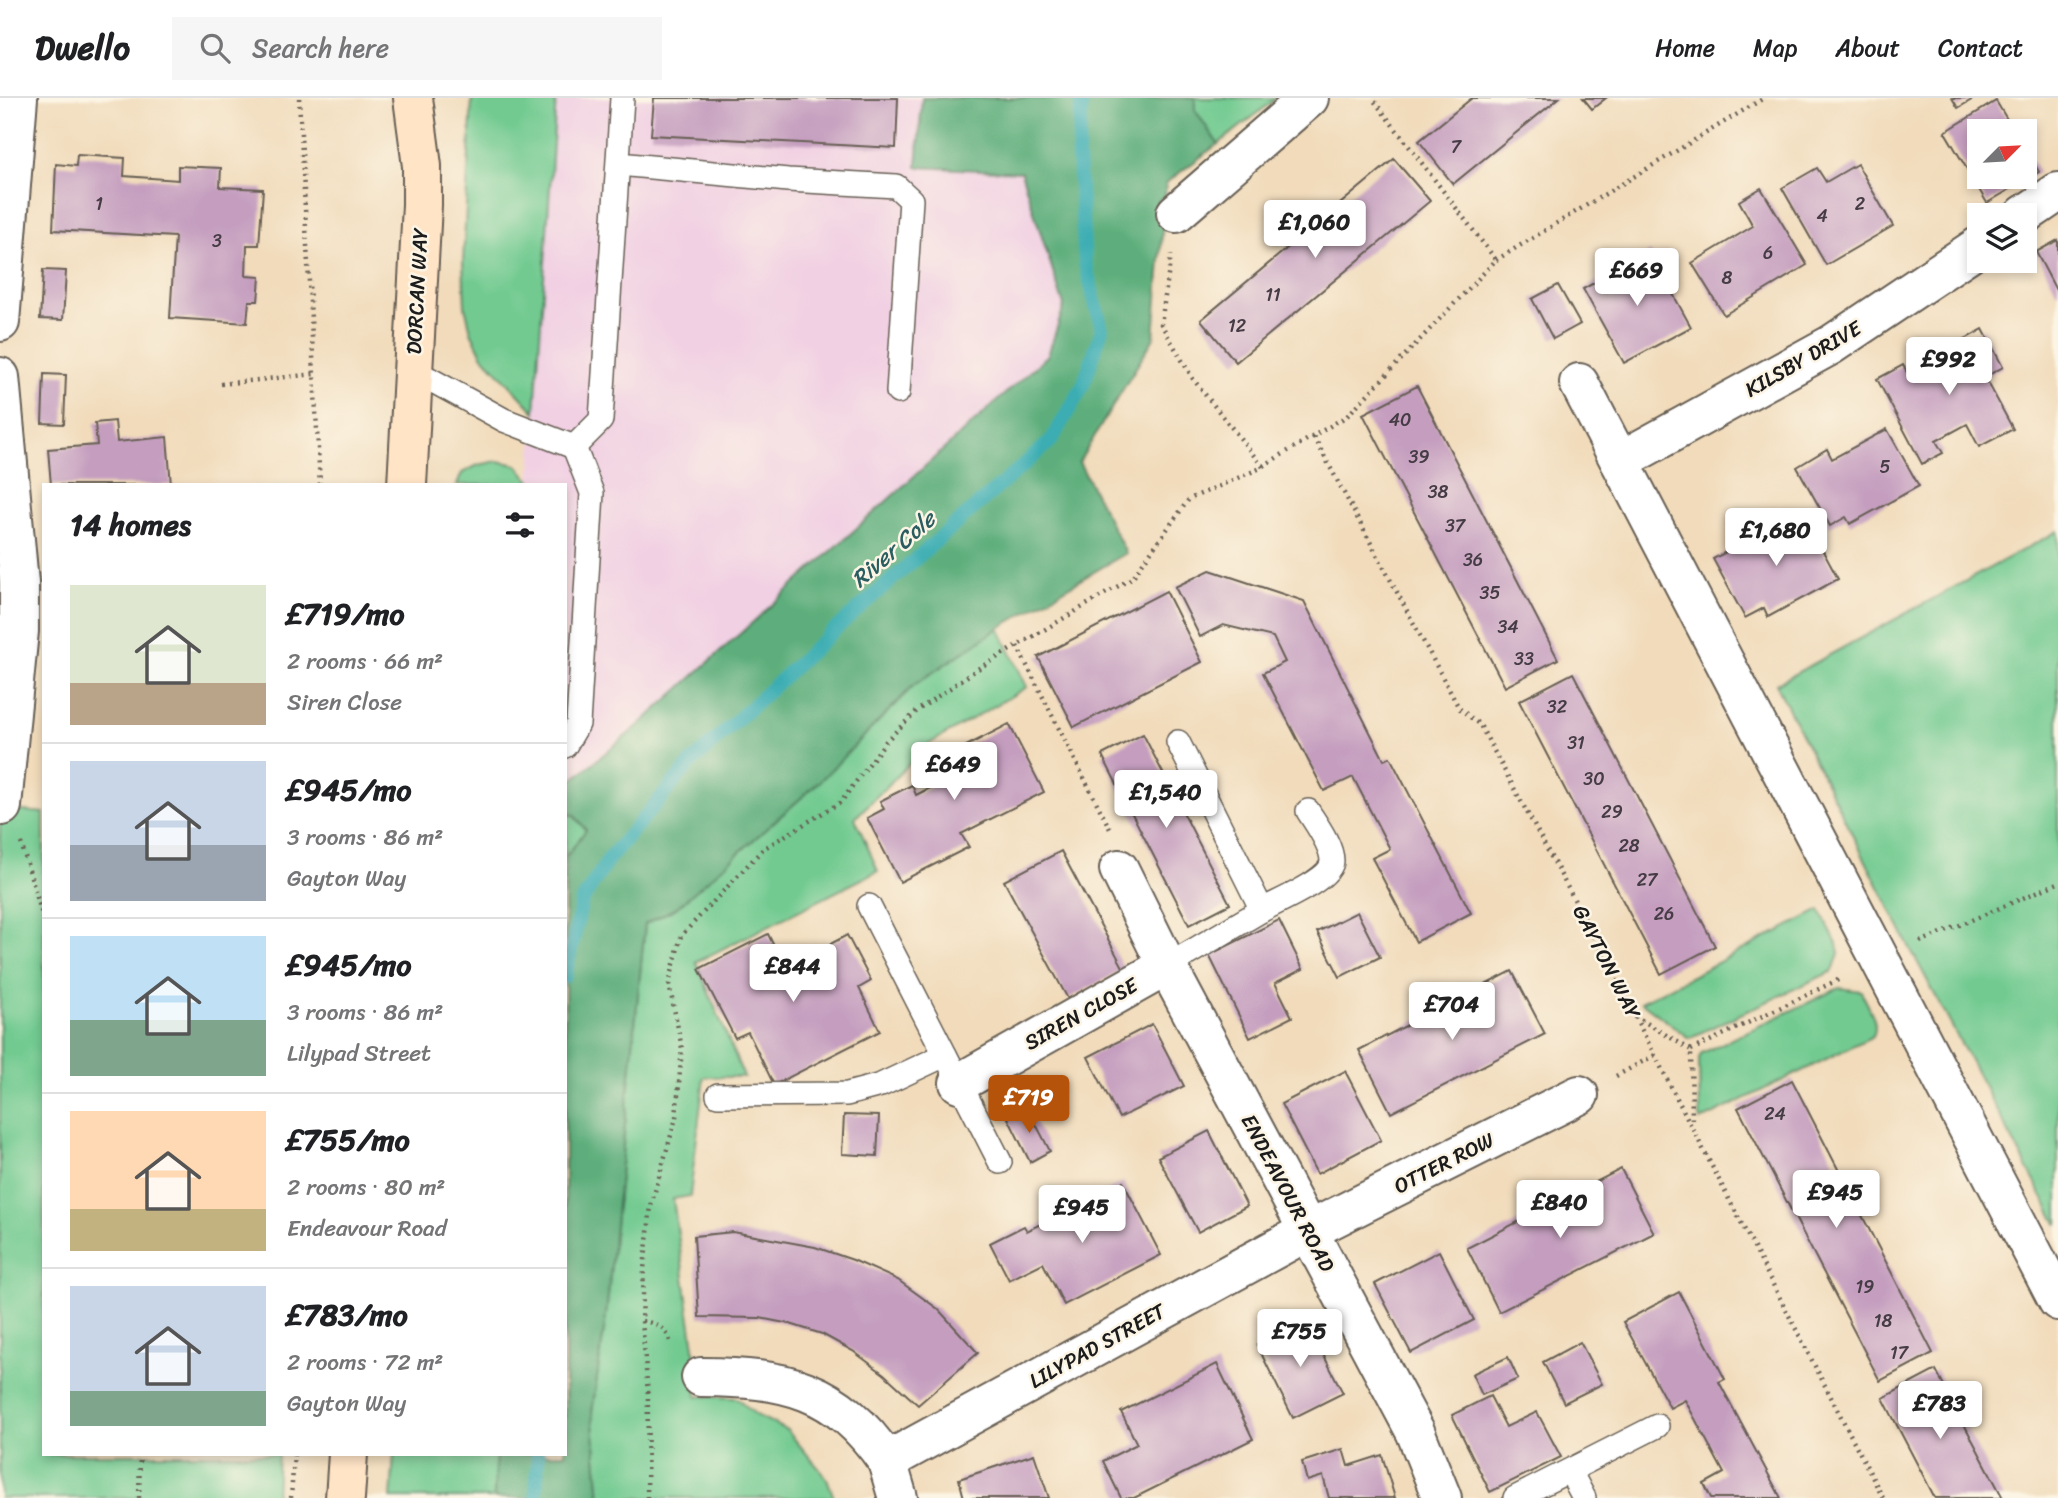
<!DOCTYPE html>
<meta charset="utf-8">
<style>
:root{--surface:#fff;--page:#f6f6f6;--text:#202124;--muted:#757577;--line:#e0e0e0;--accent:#b45309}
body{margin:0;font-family:Sriracha,sans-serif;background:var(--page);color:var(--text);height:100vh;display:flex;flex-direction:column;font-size:26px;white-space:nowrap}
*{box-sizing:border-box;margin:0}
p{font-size:23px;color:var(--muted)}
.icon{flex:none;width:38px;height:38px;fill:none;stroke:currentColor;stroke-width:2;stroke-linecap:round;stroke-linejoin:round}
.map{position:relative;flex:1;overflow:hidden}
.side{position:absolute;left:42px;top:385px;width:525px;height:973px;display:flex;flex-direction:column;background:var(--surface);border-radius:0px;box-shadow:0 4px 10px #0003}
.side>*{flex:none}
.needle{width:46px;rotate:66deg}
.fabs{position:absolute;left:1967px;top:21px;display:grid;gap:14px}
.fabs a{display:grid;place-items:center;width:70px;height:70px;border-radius:0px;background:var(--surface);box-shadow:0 4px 10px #0003;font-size:35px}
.price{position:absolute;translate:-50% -60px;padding:0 16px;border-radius:7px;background:#fff;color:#222;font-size:23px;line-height:46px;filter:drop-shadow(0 2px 4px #0008)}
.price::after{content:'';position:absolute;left:50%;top:42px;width:21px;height:16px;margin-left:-10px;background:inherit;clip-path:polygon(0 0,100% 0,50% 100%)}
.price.active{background:var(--accent);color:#fff}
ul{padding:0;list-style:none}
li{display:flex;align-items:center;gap:21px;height:175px;padding:0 28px}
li+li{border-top:2px solid var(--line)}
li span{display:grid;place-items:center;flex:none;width:196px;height:140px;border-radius:0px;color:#555}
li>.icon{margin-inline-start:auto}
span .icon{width:84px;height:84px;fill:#fffc;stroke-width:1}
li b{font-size:30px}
h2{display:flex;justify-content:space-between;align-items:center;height:84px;padding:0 28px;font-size:30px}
header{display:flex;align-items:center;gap:42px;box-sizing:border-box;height:98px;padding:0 35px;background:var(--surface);border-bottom:2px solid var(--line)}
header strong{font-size:33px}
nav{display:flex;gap:38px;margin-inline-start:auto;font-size:24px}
.search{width:490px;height:63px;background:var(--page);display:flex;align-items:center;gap:18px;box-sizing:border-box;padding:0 24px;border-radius:0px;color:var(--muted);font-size:26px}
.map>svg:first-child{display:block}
.built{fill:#f1d0e3}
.green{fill:#72ca91;stroke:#477356;stroke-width:2}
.forest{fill:#5dae7b;stroke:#3c654c;stroke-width:2}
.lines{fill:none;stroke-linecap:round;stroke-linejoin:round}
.stream{stroke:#3badb3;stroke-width:14}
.building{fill:#c59ebf}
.lane-casing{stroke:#675f54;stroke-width:26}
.street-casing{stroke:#675f54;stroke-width:42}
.secondary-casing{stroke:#675f54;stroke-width:42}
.path{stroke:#675f54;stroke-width:4.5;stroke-dasharray:2 5;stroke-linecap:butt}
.lane{stroke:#fff;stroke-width:23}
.street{stroke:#fff;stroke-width:38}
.secondary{stroke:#ffe4c6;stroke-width:38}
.labels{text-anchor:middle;stroke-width:5;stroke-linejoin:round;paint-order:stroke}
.number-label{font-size:18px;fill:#463c45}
.street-label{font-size:21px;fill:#1c1c1c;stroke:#fcf5e5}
.water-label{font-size:23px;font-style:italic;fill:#2a5d60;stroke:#fcf5e5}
</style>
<header>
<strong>Dwello</strong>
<div class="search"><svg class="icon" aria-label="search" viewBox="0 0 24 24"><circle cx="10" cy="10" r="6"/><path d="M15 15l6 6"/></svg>Search here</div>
<nav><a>Home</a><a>Map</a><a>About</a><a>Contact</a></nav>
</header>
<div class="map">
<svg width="2058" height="1400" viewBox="0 0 2058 1400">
<rect width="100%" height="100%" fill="#fcf5e5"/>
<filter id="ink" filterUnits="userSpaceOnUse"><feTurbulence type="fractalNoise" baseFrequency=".0143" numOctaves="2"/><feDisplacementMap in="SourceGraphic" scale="14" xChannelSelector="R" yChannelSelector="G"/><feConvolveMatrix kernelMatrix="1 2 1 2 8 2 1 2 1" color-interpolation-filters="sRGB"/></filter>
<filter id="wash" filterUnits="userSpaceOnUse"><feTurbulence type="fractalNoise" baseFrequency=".00686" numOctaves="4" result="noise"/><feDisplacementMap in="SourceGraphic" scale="28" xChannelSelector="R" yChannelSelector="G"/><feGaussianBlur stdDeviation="1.57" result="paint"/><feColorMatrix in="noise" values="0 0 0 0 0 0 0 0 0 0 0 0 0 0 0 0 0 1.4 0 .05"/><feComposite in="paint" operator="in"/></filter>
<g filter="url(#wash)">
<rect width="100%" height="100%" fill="#f1dbbb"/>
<!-- built -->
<path class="built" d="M556,0H922L918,69L1021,74L1064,208L1048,257L638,628L565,688V387H530Z"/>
<!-- green -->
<g class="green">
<path d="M472,0H556L535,314L482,257L471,234L465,208L463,164Z"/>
<path d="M1195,0H1277L1218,46L1195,12Z"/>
<path d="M498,363L517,367L531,383L530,387H457L462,375L478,367Z"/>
<path d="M2058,433V1127L1911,852L1776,586Z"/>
<path d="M999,530L1027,589L929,646L855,720L878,773L696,864L744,979H704L690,1098L673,1101L694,1249L697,1298L737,1300L756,1317L787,1332L827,1380L834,1400H600L592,1314L606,1218L645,826L676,810L818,685L914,587Z"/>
<path d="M0,711L44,715V1356H278L276,1400H0Z"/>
<path d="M565,716L573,717L586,732L565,760Z"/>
<path d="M1820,812L1837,846L1839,855L1833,873L1689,940L1641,904Z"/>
<path d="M1839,890L1861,893C1867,907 1880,924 1873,938L1700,1023L1699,960L1702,955Z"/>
<path d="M394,1356H496L494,1400H391Z"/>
</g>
<!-- forest -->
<path class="forest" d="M922,0H1195V12L1218,46L1166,85L1154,240L1079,364L1126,455L999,530L914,587L818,685L676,810L645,826L606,1218L592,1314L600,1400H494L496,1356H565V760L586,732L574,717L565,716V688L638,628L1048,257L1064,208L1021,74L917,69Z"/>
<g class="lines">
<!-- stream -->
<g class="stream">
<path d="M565,878L582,803L610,759L690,666L832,534L1051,343L1083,288L1102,231L1085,165L1078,58L1082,0"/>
<path d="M536,1400L538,1356"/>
</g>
</g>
<g id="blocks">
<!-- building -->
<g class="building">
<path d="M654,0H898L896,50L651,37Z"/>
<path d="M1472,0H1559L1453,86L1419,43Z"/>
<path d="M1583,0H1606L1592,11Z"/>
<path d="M1952,0H1975L1958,10Z"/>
<path d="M1996,3L2014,33H1979V79H2025V50L2039,74L1987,105L1945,34Z"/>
<path d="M77,57L125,60L124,78L178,82V68L221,70L220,89L263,91L259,147H247L246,178L260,179L258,203H249L247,225L170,220L175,139L53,132L56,66L76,68Z"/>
<path d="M1394,61L1430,103L1236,264L1201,222Z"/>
<path d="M1857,66L1893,128L1826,167L1782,90L1817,70L1826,84Z"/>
<path d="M1761,90L1807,167L1724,217L1692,165L1753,128L1739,103Z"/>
<path d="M2058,142V196L2036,154Z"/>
<path d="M1650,154L1691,229L1624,265L1583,191Z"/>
<path d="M43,172L66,173L63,222L40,221Z"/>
<path d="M1558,187L1580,226L1553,241L1532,201Z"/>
<path d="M1983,231L2003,269L1985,279L2013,331L1979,349L1967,326L1936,343L1943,355L1922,366L1877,281L1903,267L1909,278L1957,252L1954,247Z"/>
<path d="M44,276L66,277L64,326L42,325Z"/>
<path d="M1417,288L1558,561L1505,589L1363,316Z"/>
<path d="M115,323L117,344L167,339L171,387H51L48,351L97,347L95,325Z"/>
<path d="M1887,331L1919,388L1850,426L1846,419L1830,428L1797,369L1827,351L1832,361Z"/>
<path d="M1802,414L1838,481L1768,519L1764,510L1745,520L1713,461Z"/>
<path d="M1210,472L1304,503L1384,662L1390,659L1471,815L1416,844L1372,760L1390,751L1353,679L1324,693L1263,575L1285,564L1273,539L1223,527L1200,539L1175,489Z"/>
<path d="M1166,493L1202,564L1074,629L1038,559Z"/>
<path d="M1573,575L1715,848L1661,876L1519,603Z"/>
<path d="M1009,626L1044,694L961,736L969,749L900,784L867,720L884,711L880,703L912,687L916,697L936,687L927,668Z"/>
<path d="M1143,636L1230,806L1189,827L1102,657Z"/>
<path d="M1061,753L1124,871L1068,901L1004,783Z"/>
<path d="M1357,814L1380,859L1340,879L1317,834Z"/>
<path d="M1279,822L1303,871L1275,885L1292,919L1250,940L1209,857Z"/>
<path d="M768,836L790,881L829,861L823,850L847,837L871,883L859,890L880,933L774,987L748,934L735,940L699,871Z"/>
<path d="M1512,873L1545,936L1391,1015L1359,952Z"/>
<path d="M1152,926L1184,988L1119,1020L1088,959Z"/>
<path d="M1345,973L1381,1042L1317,1076L1281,1006Z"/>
<path d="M1792,982L1933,1255L1880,1283L1738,1010Z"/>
<path d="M1027,1009L1050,1053L1030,1064L1008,1020Z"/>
<path d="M844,1017L879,1018L877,1058L842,1056Z"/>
<path d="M1209,1033L1247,1108L1198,1134L1158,1059Z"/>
<path d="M1621,1071L1654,1135L1499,1214L1467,1150Z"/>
<path d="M1123,1084L1161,1157L1064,1207L1043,1165L1009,1182L990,1145L1024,1128L1027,1133Z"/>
<path d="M733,1134L815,1149L853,1162L898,1182L938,1211L978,1255L918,1307L884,1276L853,1253L822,1236L790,1226L760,1220L699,1219L694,1138Z"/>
<path d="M1439,1153L1474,1222L1411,1255L1375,1186Z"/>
<path d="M1679,1194L1725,1281L1719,1284L1781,1400H1711L1704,1386L1724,1375L1685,1302L1670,1310L1623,1224Z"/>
<path d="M1306,1223L1343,1295L1293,1320L1257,1247Z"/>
<path d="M1580,1244L1602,1286L1564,1305L1543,1264Z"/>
<path d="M1508,1259L1518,1281L1482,1297L1472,1276Z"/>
<path d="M1217,1266L1253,1341L1134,1400H1121L1103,1363L1137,1346L1121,1314Z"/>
<path d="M1936,1272L1956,1311L2003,1400H1935L1903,1339L1883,1300Z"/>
<path d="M1490,1298L1506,1329L1537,1314L1561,1359L1490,1394L1452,1317Z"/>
<path d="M1343,1351L1348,1368L1382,1357L1395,1400H1329L1323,1378L1307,1383L1302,1364Z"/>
<path d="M1034,1356L1049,1400H964L959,1381Z"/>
</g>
</g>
</g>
<g filter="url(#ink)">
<use href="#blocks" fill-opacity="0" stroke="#675f54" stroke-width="2"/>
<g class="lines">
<defs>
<g id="lane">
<path d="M619,66L788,82L896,88L911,102L898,294"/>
<path d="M413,272L504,322L574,349L601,322L622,0"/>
<path d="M565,648L578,626L592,395L574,349"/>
<path d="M869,808L1000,1064"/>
<path d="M1262,812C1277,804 1332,781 1332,763C1332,747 1316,726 1308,713"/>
<path d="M1167,868L1262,812L1178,644"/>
<path d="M718,997L847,996L881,987L945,957"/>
<path d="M1570,1373L1584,1400"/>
<path d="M1515,1400L1657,1328"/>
</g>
<g id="street">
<path d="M1176,115L1309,0"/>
<path d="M2024,117L2058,94"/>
<path d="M0,224L18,0"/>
<path d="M0,279L19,485V533L2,708"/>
<path d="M1579,285L2058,1203"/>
<path d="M1620,363L1831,247L1979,148"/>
<path d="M1119,771L1167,868L1415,1333L1442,1400"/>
<path d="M959,985L1167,868"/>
<path d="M701,1279C786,1280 836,1289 887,1363"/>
<path d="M898,1400L887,1363L1308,1133L1579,997"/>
</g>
<g id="secondary">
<path d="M407,387L422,107V68L413,0"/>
<path d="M345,1400L348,1356"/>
</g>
</defs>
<!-- lane casing -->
<use href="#lane" class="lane-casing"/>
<!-- street casing -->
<use href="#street" class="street-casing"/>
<!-- secondary casing -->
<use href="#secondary" class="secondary-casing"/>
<!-- path -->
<g class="path">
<path d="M299,0L320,387"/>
<path d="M1496,162L1764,0"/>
<path d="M221,286L315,276"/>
<path d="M1314,339L1459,610L1480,627L1583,818L1883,1400"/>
<path d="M1263,368L1347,318L1496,162L1372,0"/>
<path d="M1017,548L1110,731"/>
<path d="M21,745L44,823"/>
<path d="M1920,844L2058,785"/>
<path d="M1635,918L1691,952L1692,1025"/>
<path d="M1691,952L1842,880"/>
<path d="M1616,978L1655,957"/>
<path d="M642,1223C659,1226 666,1229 671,1246"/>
<path d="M139,1400L140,1356"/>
<path d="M291,1400L294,1356"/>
<path d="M647,1400L648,1296L642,1223L644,1171L651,1107L676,1020L682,950L669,886L681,838L763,751L841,704L886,643L918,612L976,572L1132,480L1189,401L1263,369L1193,281L1161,226L1171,157"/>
</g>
<!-- lane -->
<use href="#lane" class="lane"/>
<!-- street -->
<use href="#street" class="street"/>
<!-- secondary -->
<use href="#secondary" class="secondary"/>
</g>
</g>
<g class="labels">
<!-- number labels -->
<g class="number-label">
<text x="1456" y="55">7</text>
<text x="99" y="112">1</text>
<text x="1860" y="112">2</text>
<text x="1822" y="124">4</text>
<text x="217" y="149">3</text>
<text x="1768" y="161">6</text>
<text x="1727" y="186">8</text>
<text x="1273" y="203">11</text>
<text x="1237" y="234">12</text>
<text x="1400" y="328">40</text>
<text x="1419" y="365">39</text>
<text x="1885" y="375">5</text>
<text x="1438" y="400">38</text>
<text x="1455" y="434">37</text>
<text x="1473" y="468">36</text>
<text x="1490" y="501">35</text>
<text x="1508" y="535">34</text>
<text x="1524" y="567">33</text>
<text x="1557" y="615">32</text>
<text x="1576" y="651">31</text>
<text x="1594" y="687">30</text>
<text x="1612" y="720">29</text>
<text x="1629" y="754">28</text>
<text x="1647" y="788">27</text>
<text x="1664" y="822">26</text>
<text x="1775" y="1022">24</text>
<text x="1865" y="1195">19</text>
<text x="1883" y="1229">18</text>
<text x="1899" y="1261">17</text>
</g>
<!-- street labels -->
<g class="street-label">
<text transform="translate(417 193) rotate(-87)" y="7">DORCAN WAY</text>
<text transform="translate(1803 261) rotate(-30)" y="7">KILSBY DRIVE</text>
<text transform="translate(1607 864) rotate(63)" y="7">GAYTON WAY</text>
<text transform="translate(1081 916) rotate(-29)" y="7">SIREN CLOSE</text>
<text transform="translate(1444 1065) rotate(-27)" y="7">OTTER ROW</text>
<text transform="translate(1288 1095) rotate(62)" y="7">ENDEAVOUR ROAD</text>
<text transform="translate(1097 1248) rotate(-29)" y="7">LILYPAD STREET</text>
</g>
<!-- water labels -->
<g class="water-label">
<text transform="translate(893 451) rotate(-41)" y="8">River Cole</text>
</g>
</g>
</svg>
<div class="fabs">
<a><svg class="needle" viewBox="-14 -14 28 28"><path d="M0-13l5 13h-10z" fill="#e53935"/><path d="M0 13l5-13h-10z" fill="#757577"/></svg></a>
<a><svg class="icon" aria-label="layers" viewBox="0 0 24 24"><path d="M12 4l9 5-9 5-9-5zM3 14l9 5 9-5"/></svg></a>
</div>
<b class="price" style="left:1315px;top:162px">£1,060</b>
<b class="price" style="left:1637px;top:210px">£669</b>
<b class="price" style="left:1949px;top:299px">£992</b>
<b class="price" style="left:1776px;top:470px">£1,680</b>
<b class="price" style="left:954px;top:704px">£649</b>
<b class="price" style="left:1166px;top:732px">£1,540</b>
<b class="price" style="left:793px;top:906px">£844</b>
<b class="price" style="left:1452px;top:944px">£704</b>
<b class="price active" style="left:1029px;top:1037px">£719</b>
<b class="price" style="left:1836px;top:1132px">£945</b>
<b class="price" style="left:1560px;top:1142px">£840</b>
<b class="price" style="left:1082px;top:1147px">£945</b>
<b class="price" style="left:1300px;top:1271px">£755</b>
<b class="price" style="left:1940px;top:1343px">£783</b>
<section class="side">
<h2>14 homes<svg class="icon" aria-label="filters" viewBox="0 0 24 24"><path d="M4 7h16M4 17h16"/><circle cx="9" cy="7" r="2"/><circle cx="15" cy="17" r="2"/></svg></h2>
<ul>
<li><span style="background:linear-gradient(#dfe7d0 70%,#b9a48a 0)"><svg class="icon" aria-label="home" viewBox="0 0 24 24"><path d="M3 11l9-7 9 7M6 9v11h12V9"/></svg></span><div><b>£719/mo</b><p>2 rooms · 66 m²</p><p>Siren Close</p></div></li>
<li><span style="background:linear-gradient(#c9d6e8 60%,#9aa5b1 0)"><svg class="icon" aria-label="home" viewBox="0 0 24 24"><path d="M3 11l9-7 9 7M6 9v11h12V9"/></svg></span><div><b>£945/mo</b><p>3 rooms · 86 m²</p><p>Gayton Way</p></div></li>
<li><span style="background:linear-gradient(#bfe0f5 60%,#7fa58c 0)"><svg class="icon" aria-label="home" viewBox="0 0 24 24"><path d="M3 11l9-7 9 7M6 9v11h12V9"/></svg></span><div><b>£945/mo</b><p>3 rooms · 86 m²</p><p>Lilypad Street</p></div></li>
<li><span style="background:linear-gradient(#ffd9b3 70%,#c2b280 0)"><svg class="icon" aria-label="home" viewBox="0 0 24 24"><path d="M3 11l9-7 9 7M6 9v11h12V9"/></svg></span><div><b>£755/mo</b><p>2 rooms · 80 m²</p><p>Endeavour Road</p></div></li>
<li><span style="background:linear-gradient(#c9d6e8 75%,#7fa58c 0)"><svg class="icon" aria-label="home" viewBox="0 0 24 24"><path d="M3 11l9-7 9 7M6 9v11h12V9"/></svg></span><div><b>£783/mo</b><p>2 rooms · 72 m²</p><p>Gayton Way</p></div></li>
</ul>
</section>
</div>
